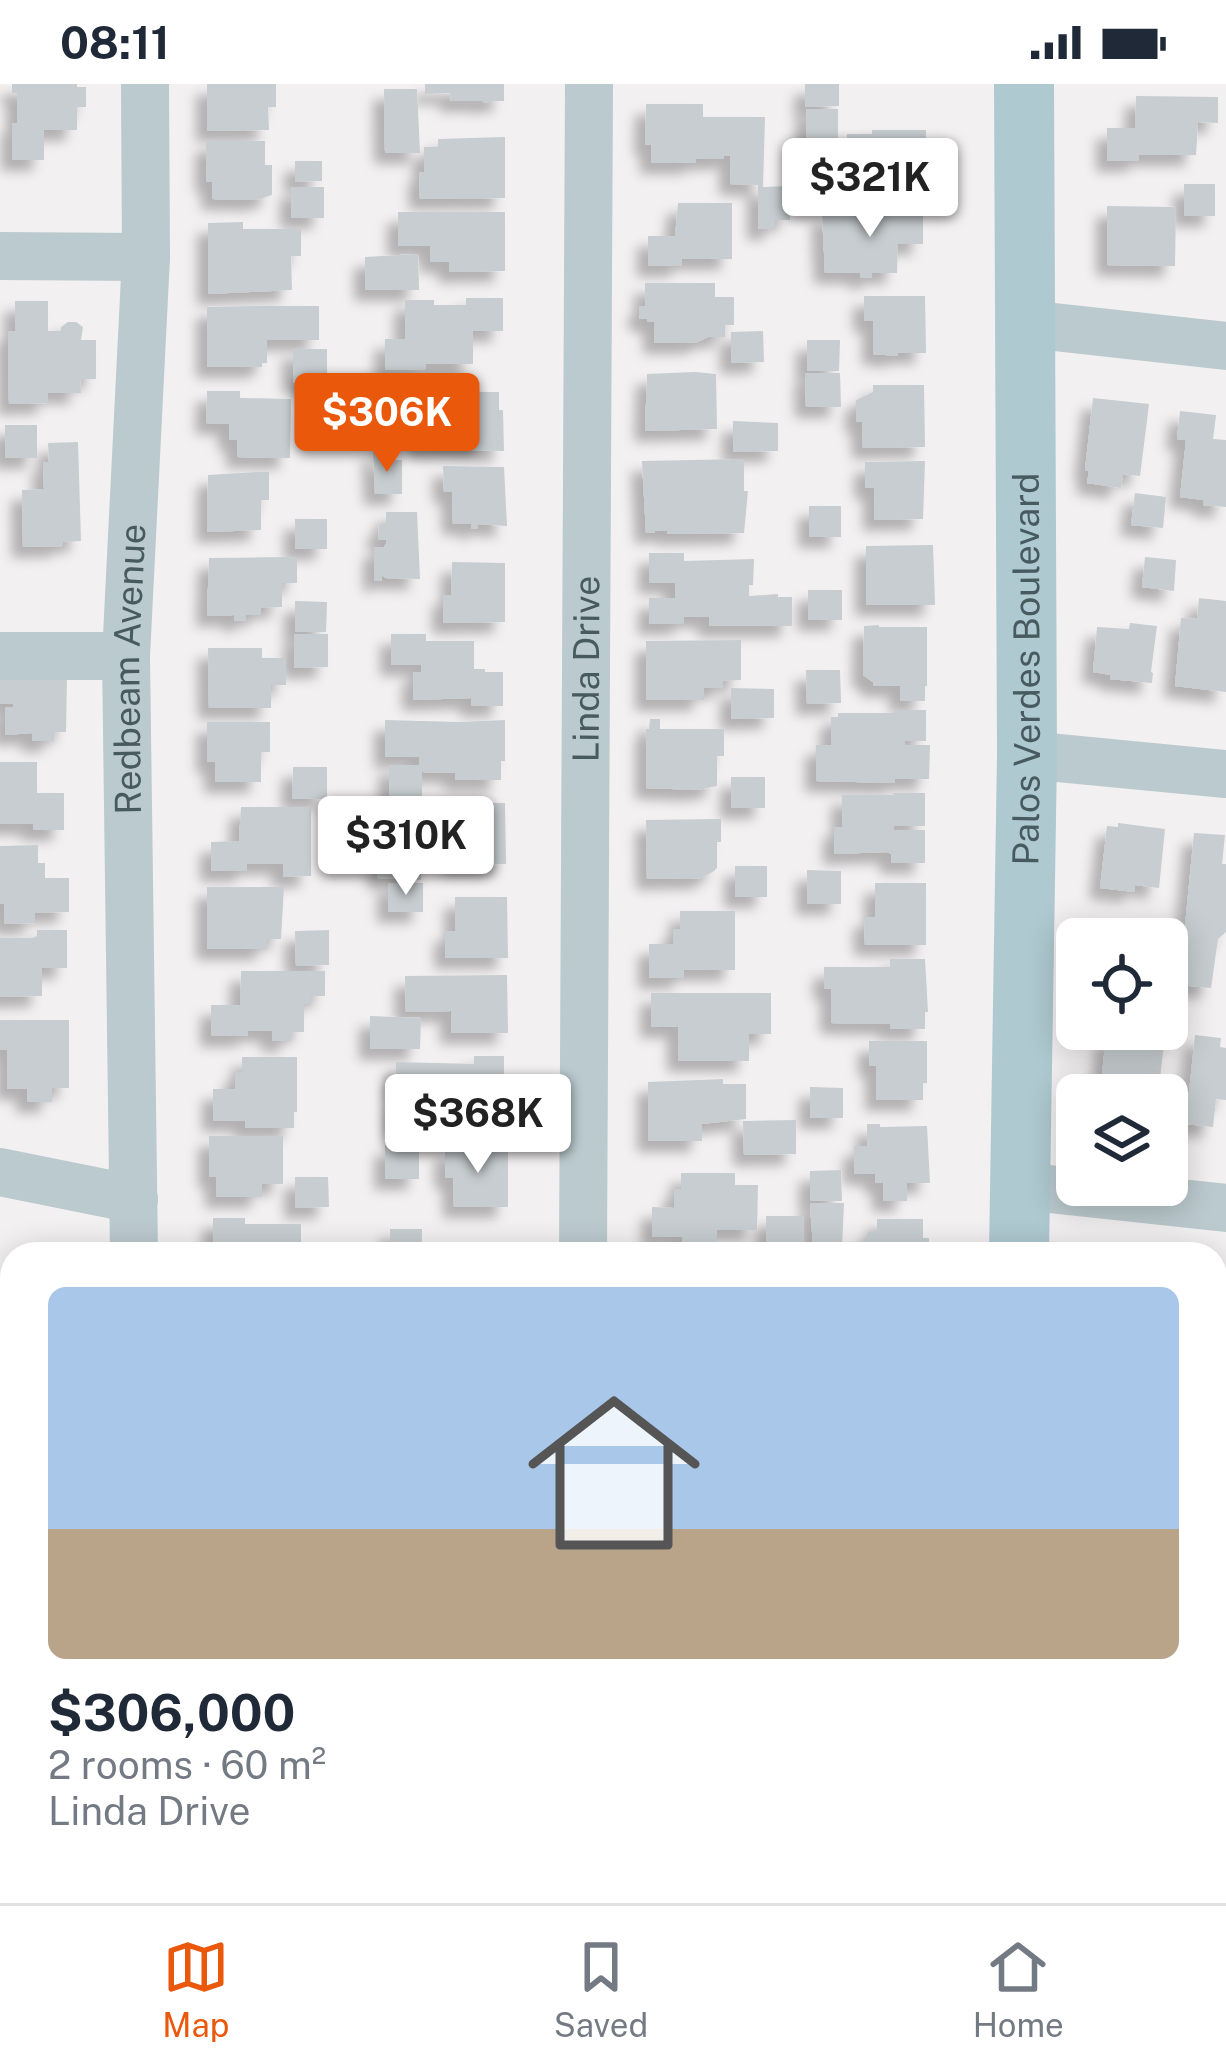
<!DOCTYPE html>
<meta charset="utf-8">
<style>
:root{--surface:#fff;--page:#f6f6f7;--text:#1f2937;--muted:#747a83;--line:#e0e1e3;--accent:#ea580c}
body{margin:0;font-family:"Public Sans",sans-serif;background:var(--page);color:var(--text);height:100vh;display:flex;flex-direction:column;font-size:45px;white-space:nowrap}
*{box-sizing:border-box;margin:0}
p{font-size:39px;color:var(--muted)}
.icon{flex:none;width:66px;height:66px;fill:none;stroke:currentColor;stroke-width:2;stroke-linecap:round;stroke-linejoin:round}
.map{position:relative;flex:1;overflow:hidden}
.sheet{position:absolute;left:0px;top:1158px;width:1227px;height:663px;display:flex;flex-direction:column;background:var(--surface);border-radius:36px 36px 0 0;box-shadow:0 6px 30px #0003}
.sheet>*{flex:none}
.controls{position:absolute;left:1056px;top:834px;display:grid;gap:24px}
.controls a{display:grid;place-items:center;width:132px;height:132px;border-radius:18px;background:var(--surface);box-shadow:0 6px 30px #0003;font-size:60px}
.price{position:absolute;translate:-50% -102px;padding:0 27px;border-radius:12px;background:#fff;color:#222;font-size:39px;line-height:78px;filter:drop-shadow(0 3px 6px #0008)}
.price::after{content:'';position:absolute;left:50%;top:72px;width:36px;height:27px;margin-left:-18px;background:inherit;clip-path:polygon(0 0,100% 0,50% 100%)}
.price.on{background:var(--accent);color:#fff}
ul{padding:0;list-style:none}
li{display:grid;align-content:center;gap:24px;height:636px;padding:0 48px}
li span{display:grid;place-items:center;height:372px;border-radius:18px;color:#555}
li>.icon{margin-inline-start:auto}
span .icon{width:216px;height:216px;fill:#fffc;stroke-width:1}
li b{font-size:51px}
.status{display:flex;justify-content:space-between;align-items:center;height:84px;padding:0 60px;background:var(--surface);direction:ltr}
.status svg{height:33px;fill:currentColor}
.menu{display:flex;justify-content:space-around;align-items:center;height:168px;border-top:3px solid var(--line);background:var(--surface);font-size:33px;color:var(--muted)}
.menu a{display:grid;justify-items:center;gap:6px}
.menu .on{color:var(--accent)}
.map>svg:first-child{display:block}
.building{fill:#c7cdd0;filter:url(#shadow)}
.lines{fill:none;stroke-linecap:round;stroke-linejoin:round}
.minor{stroke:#bbcace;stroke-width:48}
.major{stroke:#aec9d0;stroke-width:60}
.labels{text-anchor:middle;stroke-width:10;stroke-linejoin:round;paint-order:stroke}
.street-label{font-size:36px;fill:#475a5f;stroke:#fff}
</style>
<div class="status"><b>08:11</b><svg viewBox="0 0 49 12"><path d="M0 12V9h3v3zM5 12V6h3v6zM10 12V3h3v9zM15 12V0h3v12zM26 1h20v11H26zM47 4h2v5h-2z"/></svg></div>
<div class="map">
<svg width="1226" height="1819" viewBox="0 0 1226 1819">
<defs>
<filter id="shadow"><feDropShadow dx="-11" dy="11" stdDeviation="6" flood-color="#0004"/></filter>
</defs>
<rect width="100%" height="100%" fill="#f3f0f1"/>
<!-- building -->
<g class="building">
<path d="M12,0H77V3H86V23H77V46H44V76H12V39H17V9H12Z"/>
<path d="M207,0H276V23H268L269,46L207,47Z"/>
<path d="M425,0H504V17H489V19H483V17H451L450,9L425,10Z"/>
<path d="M805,0H839V22L805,23Z"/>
<path d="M384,5H417L420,69H385Z"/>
<path d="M1136,12L1218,13V39L1198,38L1196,71H1139V77H1107V44H1135Z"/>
<path d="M646,20H703V33H765L763,103L790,102V136H775V145H758V101L730,100V72H724V75H696V79H651V61H645Z"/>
<path d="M806,25H838V55L806,56Z"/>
<path d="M872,46H926L925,103L835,105V70H847V50H872Z"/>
<path d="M505,53V114L420,115L419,88H424V63H438V55Z"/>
<path d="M206,57H265V81H272V111L257,116L212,115V98L206,97Z"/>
<path d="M295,77H322V97L295,98Z"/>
<rect x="1184" y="100" width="31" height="32"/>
<rect x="291" y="103" width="33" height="31"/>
<path d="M678,119H732V175H682V182H648V152H675Z"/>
<path d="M892,121H923V160H898L897,189H872V194H860V189H825L822,129L892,130Z"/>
<path d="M1107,122L1176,123L1175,182L1107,181Z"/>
<path d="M398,128H505V187L449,188V178H430V162H398Z"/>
<path d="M243,138V145H301V172H291L292,206L208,210V139Z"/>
<path d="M418,170L419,206H365V173Z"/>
<path d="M645,199H715V213H734V241H725V253H708L695,259H654V238H647V235H639V222H645Z"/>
<path d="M864,212H925L926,269H898V272L873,270V237H864Z"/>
<path d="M466,214H503V247H473V280H426V285L385,286V255H405V216H434V221H466Z"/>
<path d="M15,217H48V247H61V243L68,238H76L83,243L81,256H96V295H80L81,309H48V319L9,320L8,247H15Z"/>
<path d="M255,222H319V256H267V279H262V283H207V223Z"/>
<path d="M763,247L764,278L731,279V248Z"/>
<path d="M807,256H840L839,287H807Z"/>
<rect x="293" y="265" width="34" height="34"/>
<path d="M695,288L716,290L717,345L645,347L647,290Z"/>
<path d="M805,289H840L841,323H806Z"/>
<path d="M419,291V321L386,322V292Z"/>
<path d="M873,301H924L925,363L863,364L862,338H856V316L873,308Z"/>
<path d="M207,307H240V314L291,315L290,374L237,373V356H229V340L206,339Z"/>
<path d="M453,308H499V326H503L504,367L418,365L420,327L453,330Z"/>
<path d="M1093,314L1149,320L1140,392L1123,390L1121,404L1087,399L1089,387L1085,386Z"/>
<path d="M1180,327L1216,331L1213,355L1226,356V423L1203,421L1204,416L1180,413L1186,356L1177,355Z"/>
<path d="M733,337L778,339V367L733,368Z"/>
<rect x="5" y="341" width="32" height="33"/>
<path d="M78,358L81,457L63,458V462L23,463L22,406L44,405L43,378H49L48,359Z"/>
<path d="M373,365H383V376H402V410H375Z"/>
<path d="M744,375V407H748L744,449L667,450V447H655V449H646L642,377Z"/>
<path d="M925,377L923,435L874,436V404H865V378Z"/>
<path d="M443,382L504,383L507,442L477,440L478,445H471V440H453L452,408H444Z"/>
<path d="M256,388H269V416H261V446L207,448L208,391Z"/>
<path d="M1135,409L1166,413L1163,444L1131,441Z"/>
<rect x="809" y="422" width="32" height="31"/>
<path d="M386,428H417L420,495L385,494L382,491V497H374V463H384L386,460V456H378L379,441H386Z"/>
<rect x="295" y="435" width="32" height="30"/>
<path d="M933,461L935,521H866V462Z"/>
<path d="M649,469H684V477L754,475L753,501H749V512L778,510V513H792V542H709V533H684V540H649V514H675V499H649Z"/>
<path d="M297,473V499H282V523L261,524V531H246V536L234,537V531L207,532L209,474Z"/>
<path d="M1145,473L1176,476L1174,507L1142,503Z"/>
<path d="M452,478L505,479V538L443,539V511H451Z"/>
<rect x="808" y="506" width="34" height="30"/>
<path d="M1199,514L1226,517V608L1175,602L1181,534L1197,535Z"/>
<path d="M295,517L327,518L326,548H295Z"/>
<path d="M1130,539L1157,542L1151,588L1153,589L1152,599L1110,595L1111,591L1093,588L1097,543L1129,545Z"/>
<path d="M879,541V543H927V602H925V617H900V602H873V598L863,591L864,542Z"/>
<path d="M294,550H328V583L294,584Z"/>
<path d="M391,550H426V557H474V585H485V588H503V622H471V614L413,616V588H421V581H391Z"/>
<path d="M741,556V596L723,597V604H704V616H646V557Z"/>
<path d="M208,564H262V574H286V601H271V624H209Z"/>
<path d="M806,586H840L841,619L807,620Z"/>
<path d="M0,590L67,591L66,648H54V657H32V649L5,651V623H13V620H0Z"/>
<path d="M731,604L774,605V634L731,635Z"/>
<path d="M894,626H926V657H905V661H930L929,695H895V699L816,697V661H831V633H838V629H894Z"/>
<path d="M650,635H660V645H724V672H717V702L697,706L646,704V645H649Z"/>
<path d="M385,636L459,638L505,636V677H501V696H455V689L422,688V713H389V681H419V673H385Z"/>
<path d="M207,638H270V668H261V698H215V678H207Z"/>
<path d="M0,678H37V709H64V746H33V740H0Z"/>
<path d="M293,683H327V715H292Z"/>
<rect x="731" y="693" width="34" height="31"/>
<path d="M893,709H925V742H894V746H925V779H891V770L887,768L834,770V743H842V711H893Z"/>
<path d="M428,719H505L506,780L454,781V748H428Z"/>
<path d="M241,723H311V792L283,793V780H247V787H211V758L239,757Z"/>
<path d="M721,735V758H717V784L714,787L702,794L647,795L646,736Z"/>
<path d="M1118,739L1165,745L1159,804L1135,801V808L1100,804L1107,742L1118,743Z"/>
<path d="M1194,749L1225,751L1222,780H1226V848L1218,855L1211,904L1167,900L1168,881L1181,883Z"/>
<path d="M38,761V779H45V794H69V828L35,829V839L4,840V820H0V762Z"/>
<path d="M387,763H421V796L378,794L377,778H387Z"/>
<rect x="735" y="782" width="32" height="31"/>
<path d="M807,786L841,787V820H807Z"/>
<rect x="388" y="799" width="35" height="29"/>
<path d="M875,799H926V861H865L864,833H875Z"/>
<path d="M207,803H284L281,855H267V865H207Z"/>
<path d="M455,813H507L508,874H445V847H455Z"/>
<path d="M680,827H735V886H684V894H649V860H673V845H680Z"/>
<path d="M37,846H67V884H42V912L0,913V854H33L37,852Z"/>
<path d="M329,846V881L296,882L295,847Z"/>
<path d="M890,875H925L928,928H925V945H890V940L831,939V905H824V883H890Z"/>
<path d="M241,887H325V912H311V920H304V948H291V957H272V947H248V952H211V921H240Z"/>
<path d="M507,891L508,949H451V927L406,928L405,892Z"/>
<path d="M651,909H771V950H749V977H678V943H651Z"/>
<path d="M1167,921L1176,922L1174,954L1142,951V945H1167Z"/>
<path d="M370,932L421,934L420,965H370Z"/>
<path d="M0,936H69V1004H52V1018H27V1005H7V966H0Z"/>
<path d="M1106,951L1164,960L1158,1011H1100Z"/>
<path d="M1195,951L1221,954L1220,963L1226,964V1016L1216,1015L1213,1043L1177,1039L1180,1008L1189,1009Z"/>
<path d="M869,957H927V999H923V1016H876V982H869Z"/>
<path d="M474,972H504V1011H479L480,1039L396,1041V1013H423V1008H396V978L474,980Z"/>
<path d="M242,973H297V1028H294V1044H245V1037H213V1005H235V988H242Z"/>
<path d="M723,995V1000H746V1035L702,1040V1057H648V998Z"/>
<path d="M810,1003L843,1004V1034H810Z"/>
<path d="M796,1036V1070L744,1071L743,1037Z"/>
<path d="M867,1040H880V1043L927,1042L930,1099H907V1117H883V1098L875,1099V1090H854V1062H867Z"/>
<path d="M209,1052H283V1100H262V1113H216V1093H209Z"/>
<rect x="385" y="1061" width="34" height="34"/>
<path d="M445,1064H508V1123H454L453,1094H445Z"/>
<path d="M841,1086L842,1117H810V1087Z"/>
<path d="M681,1089H735V1101H758L757,1146H717V1159H707V1162H682V1153H652V1123L674,1124V1105H681Z"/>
<path d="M295,1093H328L329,1123L295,1124Z"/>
<path d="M810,1119H844L842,1163H813Z"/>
<rect x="766" y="1132" width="38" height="30"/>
<path d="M213,1134H245V1140H301V1170H213Z"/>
<path d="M877,1135H923V1154H929V1170H868L865,1167L864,1154H868V1148H877Z"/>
<rect x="390" y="1145" width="32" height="25"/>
<rect x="456" y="1159" width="46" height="11"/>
<path d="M1219,1191L1226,1192V1275L1215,1274V1212H1218Z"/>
<path d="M1215,1372L1226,1374V1439L1215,1438Z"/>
<path d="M1215,1790H1226V1819H1195L1194,1809H1215Z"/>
<rect x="53" y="1809" width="69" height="10"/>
<path d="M250,1809H293V1819H249Z"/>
<path d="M443,1809H542V1819H442Z"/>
</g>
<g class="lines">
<!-- minor -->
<g class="minor">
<path d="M0,172L146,173"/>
<path d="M1027,240L1226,262"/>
<path d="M0,572H126"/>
<path d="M1027,671L1226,690"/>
<path d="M0,1088L134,1115"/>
<path d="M1021,1102L1226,1124"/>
<path id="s1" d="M134,1170L126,572L146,173L145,0"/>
<path id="s2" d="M583,1170L589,0"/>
<path d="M0,1492L12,1494"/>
<path d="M1215,1651L1226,1652"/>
<path d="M1215,1696L1218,1697"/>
<path d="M1215,1753H1226"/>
<path d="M668,1818L924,1819"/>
<path d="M376,1819L377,1809"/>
<path d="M1022,1819L1134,1809"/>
</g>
<!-- major -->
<g class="major">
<path id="s3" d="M1019,1170L1027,671L1024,0"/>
<path d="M0,1405L12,1408"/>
<path d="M1215,1540L1226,1541"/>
<path d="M1016,1809V1819"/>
</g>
</g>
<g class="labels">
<!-- street labels -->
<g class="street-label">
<text dy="13" stroke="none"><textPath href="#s1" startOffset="585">Redbeam Avenue</textPath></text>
<text dy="13" stroke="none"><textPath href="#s2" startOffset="585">Linda Drive</textPath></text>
<text dy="13" stroke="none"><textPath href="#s3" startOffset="585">Palos Verdes Boulevard</textPath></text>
</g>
</g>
</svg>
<div class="controls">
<a><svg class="icon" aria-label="locate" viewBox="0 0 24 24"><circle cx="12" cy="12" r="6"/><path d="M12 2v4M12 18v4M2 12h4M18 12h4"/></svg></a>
<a><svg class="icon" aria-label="layers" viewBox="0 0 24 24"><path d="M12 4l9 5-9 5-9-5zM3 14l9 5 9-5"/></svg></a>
</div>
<b class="price" style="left:870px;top:156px">$321K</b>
<b class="price on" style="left:387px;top:391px">$306K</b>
<b class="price" style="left:406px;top:814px">$310K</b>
<b class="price" style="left:478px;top:1092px">$368K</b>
<section class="sheet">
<ul>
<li><span style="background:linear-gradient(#a9c7e8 65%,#b9a48a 0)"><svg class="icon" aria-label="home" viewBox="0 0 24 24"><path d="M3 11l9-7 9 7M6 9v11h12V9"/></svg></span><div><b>$306,000</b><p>2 rooms · 60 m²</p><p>Linda Drive</p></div></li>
</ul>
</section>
</div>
<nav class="menu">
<a class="on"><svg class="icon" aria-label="map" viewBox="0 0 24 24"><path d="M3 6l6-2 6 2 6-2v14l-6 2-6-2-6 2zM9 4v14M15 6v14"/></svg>Map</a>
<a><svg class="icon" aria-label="saved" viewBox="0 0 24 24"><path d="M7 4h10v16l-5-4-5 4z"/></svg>Saved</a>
<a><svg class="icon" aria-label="home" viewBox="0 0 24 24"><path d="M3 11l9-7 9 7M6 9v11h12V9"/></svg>Home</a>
</nav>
